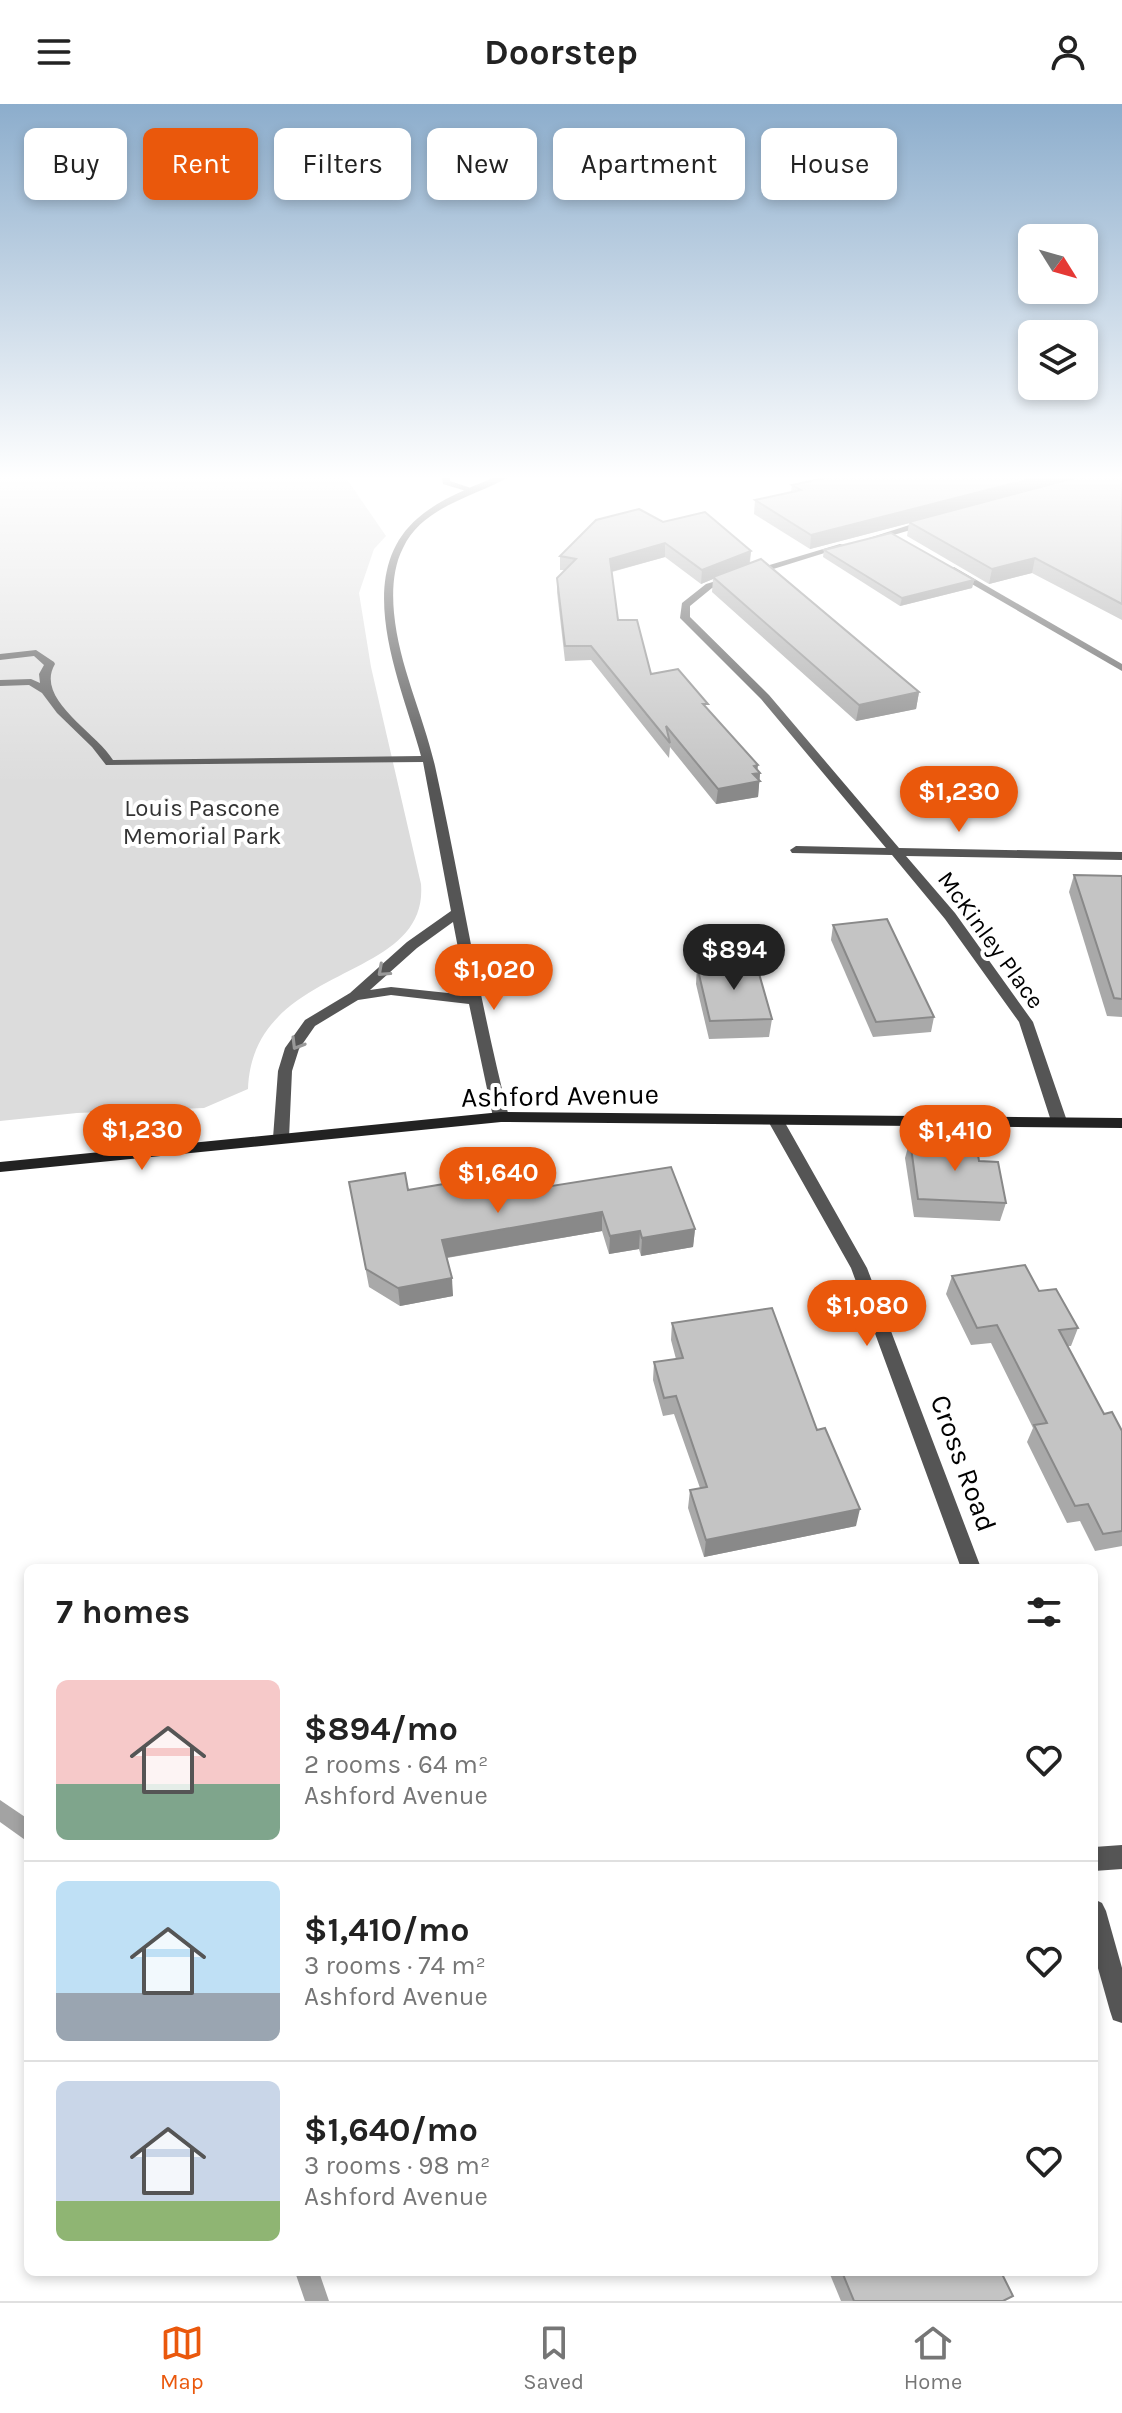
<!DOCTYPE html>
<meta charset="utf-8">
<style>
:root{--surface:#fff;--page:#f6f6f6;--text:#222;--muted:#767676;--line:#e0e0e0;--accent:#ea580c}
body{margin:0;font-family:Karla,sans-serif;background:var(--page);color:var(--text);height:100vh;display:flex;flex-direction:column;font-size:30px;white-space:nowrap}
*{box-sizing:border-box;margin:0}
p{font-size:26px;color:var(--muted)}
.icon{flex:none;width:44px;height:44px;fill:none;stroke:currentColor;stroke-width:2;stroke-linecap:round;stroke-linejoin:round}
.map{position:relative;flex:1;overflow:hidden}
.panel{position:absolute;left:24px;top:1460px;width:1074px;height:712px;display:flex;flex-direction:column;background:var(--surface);border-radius:12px;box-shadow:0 4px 12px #0003}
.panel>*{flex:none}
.top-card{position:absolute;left:24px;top:24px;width:1074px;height:72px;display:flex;gap:16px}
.needle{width:52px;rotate:127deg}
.fabs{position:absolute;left:1018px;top:120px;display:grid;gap:16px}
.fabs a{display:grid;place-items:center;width:80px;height:80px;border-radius:12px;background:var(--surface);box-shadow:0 4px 12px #0003;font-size:40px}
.price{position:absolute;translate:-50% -68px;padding:0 18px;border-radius:28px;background:var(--accent);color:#fff;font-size:26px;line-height:52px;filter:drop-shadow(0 2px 4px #0008)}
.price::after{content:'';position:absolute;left:50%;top:48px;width:24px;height:18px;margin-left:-12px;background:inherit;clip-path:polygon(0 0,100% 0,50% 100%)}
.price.selected{background:#222;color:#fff}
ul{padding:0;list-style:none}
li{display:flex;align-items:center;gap:24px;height:200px;padding:0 32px}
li+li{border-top:2px solid var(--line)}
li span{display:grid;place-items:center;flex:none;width:224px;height:160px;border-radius:12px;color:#555}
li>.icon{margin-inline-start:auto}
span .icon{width:96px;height:96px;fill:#fffc;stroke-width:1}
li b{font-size:34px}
h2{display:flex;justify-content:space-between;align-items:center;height:96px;padding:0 32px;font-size:34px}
.pill{padding:0 28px;border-radius:12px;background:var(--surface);box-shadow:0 4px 12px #0003;font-size:28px;line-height:72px}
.pill.selected{background:var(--accent);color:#fff}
header{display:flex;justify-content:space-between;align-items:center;height:104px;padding:0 32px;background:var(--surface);font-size:36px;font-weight:700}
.dock{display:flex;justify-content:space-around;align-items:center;height:112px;border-top:2px solid var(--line);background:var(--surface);font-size:22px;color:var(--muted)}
.dock a{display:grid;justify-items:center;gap:4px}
.dock .selected{color:var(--accent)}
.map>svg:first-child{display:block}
.green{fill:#dcdcdc}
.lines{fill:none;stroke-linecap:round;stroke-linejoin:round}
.stream{fill:#a3a3a3;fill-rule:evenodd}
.lane{fill:#555;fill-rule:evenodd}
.street{fill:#555;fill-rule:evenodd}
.secondary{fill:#222;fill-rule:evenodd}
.wall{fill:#a9a9a9}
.shaded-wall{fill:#898989}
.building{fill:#c4c4c4;stroke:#898989;stroke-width:2}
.oneway{stroke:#999}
.labels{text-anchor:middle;stroke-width:8;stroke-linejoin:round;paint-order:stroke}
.far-park-label{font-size:24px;fill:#333;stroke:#fff}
.far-street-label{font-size:24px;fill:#000;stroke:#fff}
.street-label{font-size:28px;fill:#000;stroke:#fff}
</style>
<header><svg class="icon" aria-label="menu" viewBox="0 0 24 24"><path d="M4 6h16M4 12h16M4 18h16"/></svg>Doorstep<svg class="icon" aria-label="person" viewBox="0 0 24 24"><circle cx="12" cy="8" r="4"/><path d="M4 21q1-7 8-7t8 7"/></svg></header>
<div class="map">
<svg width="1122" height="2197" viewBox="0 0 1122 2197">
<rect width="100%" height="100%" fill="#fff"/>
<!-- green -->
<path class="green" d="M0,371H344L386,432L374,445L359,489L371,563L421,780C429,881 253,856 248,985L204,1004L77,1009L0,1017Z"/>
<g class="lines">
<!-- stream -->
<g class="stream">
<path d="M0,1696L28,1715V1738L0,1718Z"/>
<path d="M295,2168H319L329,2197H305Z"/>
</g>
<!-- lane -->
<path class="lane" d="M442,371H450V377L477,386L473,389L443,380Z"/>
<!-- street -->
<g class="street">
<path d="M500,371H512C476,393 423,401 403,444C393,463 392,488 394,509C399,562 423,610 435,662C461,779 479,897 509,1013L501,1018L493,1013L469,900L391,891L358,896L315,922L299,945L292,967L289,1034L281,1039L276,1038L273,1034L278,967L285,944L305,916L350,889L407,838L451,807L423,658L106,661L92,643L57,609L42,589L29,581L0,582V576L31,575L40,579L39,570L44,561L34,552L0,556V550L36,546L54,558L55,560C34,595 96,628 113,656L421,652C402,581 350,472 418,414C441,394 472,383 500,371ZM453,818L467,891L391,883L370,886L417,844Z"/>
<path d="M928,415L931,416V420L873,437L869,434Z"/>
<path d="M840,440L847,442L712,484L690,502V513L769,591L899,744L1122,748V756L906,752L955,809L1033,918L1067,1017L1064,1021H1054L1051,1017L1019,918L945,815L892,751L792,749L790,746L796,742L886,744L761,595L680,514L682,499L706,480Z"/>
<path d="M954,463L1122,560V567L951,468L949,466Z"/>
<path d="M776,1012L784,1017L867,1164L981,1464H961L851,1164L768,1017Z"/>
<path d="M1122,1741V1765L1094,1767V1743Z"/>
<path d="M1094,1795L1102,1799L1106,1807L1122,1864V1919L1113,1916L1110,1907L1094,1850Z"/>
</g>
<!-- secondary -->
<path class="secondary" d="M501,1008L1122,1014V1024L501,1018L0,1068V1058Z"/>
</g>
<!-- wall -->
<g class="wall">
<path d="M1122,371V516L1032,469L989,480L907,432L909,419L810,445L754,410L755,396L791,388L792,381Z"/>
<path d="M663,418L751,447L750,459L919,588L916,605L856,617L712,488L713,475L701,480L665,453L612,468L618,516L651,570L708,606L760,669L758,693L716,700L670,643L669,654L591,556L565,557L557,488V474L565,466H560V452Z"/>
<path d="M824,446L974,476L972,484L900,502L823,453Z"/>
<path d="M1074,771L1122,772V913L1107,912L1069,788Z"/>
<path d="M833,821L934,913L931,928L873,933L831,836Z"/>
<path d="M697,862L772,915L769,933L709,935L696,880Z"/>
<path d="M910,1036L979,1057L1006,1099L1000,1117L914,1113L905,1054Z"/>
<path d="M349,1078L408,1086L533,1085L695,1125L693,1143L641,1152L639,1145L609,1150L602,1127L447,1154L453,1192L400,1202L369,1183Z"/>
<path d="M952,1172L1039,1187L1078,1224L1071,1242H1068L1104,1310L1122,1327V1442L1095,1447L1080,1417L1067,1419L1027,1338L1033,1324L991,1239L971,1241L946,1190Z"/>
<path d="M672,1219L817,1326L856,1422L704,1453L688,1404L690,1386L700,1384L674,1310L663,1312L653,1276L654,1258L676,1255L671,1236Z"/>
<path d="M829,2168H1001L1005,2197H841Z"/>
</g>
<!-- shaded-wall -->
<g class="shaded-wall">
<path d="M1046,371H1094L810,445L811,431Z"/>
<path d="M665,439V453L610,468V455Z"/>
<path d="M751,447L749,461L713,473V475L701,480L702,466Z"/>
<path d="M1035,454L1032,469L989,480L992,465Z"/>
<path d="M974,476L972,484L900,502L902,494Z"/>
<path d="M919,588L916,605L856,617L859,601Z"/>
<path d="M758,661L757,670L760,669L758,693L716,700L718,685L754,662Z"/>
<path d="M602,1108V1127L444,1154L442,1136Z"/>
<path d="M695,1125L693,1143L641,1152L642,1134Z"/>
<path d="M640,1127L639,1145L609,1150L610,1132Z"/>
<path d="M452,1174L453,1192L400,1202L398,1184Z"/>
<path d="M860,1405L856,1422L704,1453L706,1436Z"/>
</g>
<!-- building -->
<g class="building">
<path d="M839,371H1046L811,431L755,396L801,386L792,381Z"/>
<path d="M1086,371H1122V500L1035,454L992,465L909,418Z"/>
<path d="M639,405L663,418L705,408L751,447L702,466L665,439L610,455L618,516H637L651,570L678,565L708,600H703L758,661L754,662L760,669L753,670L760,677L718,685L666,622L670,639L591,542H565L557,474L576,455L560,452L596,416Z"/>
<path d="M891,429L974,476L902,494L824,446Z"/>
<path d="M761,455L919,588L859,601L713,473Z"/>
<path d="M1074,771L1122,772V895L1114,894Z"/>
<path d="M887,815L934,913L876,918L833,821Z"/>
<path d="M756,859L772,915L710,917L697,862Z"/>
<path d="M910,1036L976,1039L979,1057L998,1058L1006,1099L918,1095Z"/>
<path d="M671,1063L695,1125L642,1134L640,1127L610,1132L602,1108L442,1136L452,1174L398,1184L366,1165L349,1078L405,1069L408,1086L527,1066L533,1085Z"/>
<path d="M1025,1161L1039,1187L1056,1185L1078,1224L1059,1226L1104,1310L1112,1308L1122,1327V1427L1103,1430L1088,1400L1075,1402L1034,1321L1047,1319L997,1221L977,1224L952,1172Z"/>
<path d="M772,1204L817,1326L825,1324L860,1405L706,1436L690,1386L707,1383L676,1292L664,1294L654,1258L683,1254L672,1219Z"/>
<path d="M842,2168H1001L1013,2192L1003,2197H854Z"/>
</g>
<!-- one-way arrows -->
<defs><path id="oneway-chevron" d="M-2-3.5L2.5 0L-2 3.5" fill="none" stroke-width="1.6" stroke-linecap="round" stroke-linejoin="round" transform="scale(2)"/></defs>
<g class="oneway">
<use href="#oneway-chevron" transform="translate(383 867) rotate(138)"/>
<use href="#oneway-chevron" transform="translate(297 940) rotate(121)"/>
</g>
<!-- sky -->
<linearGradient id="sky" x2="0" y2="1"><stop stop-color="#8cadcc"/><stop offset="0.55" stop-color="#fff"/><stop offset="1" stop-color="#fff" stop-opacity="0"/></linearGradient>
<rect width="1122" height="679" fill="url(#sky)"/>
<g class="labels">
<!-- far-park labels -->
<g class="far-park-label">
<text x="202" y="712">Louis Pascone<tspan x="202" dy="28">Memorial Park</tspan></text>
</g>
<!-- far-street labels -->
<g class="far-street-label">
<text transform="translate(991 836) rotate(54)" y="8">McKinley Place</text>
</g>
<!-- street labels -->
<g class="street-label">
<text transform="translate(560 991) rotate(-1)" y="10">Ashford Avenue</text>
<text transform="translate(964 1359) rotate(70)" y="10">Cross Road</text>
</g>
</g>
</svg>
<div class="fabs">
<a><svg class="needle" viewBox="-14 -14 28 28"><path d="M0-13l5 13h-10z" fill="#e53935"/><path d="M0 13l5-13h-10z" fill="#767676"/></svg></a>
<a><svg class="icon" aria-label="layers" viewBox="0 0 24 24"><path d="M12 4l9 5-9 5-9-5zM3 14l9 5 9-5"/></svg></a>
</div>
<b class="price" style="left:959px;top:730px">$1,230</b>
<b class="price selected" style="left:734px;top:888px">$894</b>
<b class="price" style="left:494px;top:908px">$1,020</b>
<b class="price" style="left:142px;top:1068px">$1,230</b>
<b class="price" style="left:955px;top:1069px">$1,410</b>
<b class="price" style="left:498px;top:1111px">$1,640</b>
<b class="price" style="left:867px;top:1244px">$1,080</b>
<div class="top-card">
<a class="pill">Buy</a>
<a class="pill selected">Rent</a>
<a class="pill">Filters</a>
<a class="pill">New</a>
<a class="pill">Apartment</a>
<a class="pill">House</a>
</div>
<section class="panel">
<h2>7 homes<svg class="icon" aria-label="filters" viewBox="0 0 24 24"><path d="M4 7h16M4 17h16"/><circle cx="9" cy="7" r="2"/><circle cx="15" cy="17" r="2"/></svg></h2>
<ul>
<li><span style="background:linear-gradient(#f6c9c9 65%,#7fa58c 0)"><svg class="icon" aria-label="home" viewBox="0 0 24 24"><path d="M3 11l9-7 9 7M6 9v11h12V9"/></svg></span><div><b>$894/mo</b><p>2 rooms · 64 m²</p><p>Ashford Avenue</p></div><svg class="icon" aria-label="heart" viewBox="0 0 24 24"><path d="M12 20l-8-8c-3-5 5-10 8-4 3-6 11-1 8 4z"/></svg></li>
<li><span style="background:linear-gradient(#bfe0f5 70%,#9aa5b1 0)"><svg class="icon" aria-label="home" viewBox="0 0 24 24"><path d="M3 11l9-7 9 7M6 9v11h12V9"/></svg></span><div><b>$1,410/mo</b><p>3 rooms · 74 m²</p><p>Ashford Avenue</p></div><svg class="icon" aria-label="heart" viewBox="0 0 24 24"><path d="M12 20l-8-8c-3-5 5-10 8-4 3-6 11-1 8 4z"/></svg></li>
<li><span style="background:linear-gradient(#c9d6e8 75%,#8fb573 0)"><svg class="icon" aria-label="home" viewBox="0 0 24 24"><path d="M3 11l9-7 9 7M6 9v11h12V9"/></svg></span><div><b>$1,640/mo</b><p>3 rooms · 98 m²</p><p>Ashford Avenue</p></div><svg class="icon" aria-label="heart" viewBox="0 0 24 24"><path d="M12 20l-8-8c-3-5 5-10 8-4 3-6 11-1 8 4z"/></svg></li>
</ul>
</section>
</div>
<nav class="dock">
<a class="selected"><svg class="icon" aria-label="map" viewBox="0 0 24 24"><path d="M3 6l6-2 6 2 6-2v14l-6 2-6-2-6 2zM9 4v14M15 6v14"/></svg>Map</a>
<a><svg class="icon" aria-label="saved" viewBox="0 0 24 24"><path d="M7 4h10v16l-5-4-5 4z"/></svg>Saved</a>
<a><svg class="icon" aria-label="home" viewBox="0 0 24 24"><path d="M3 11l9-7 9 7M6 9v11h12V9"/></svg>Home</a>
</nav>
